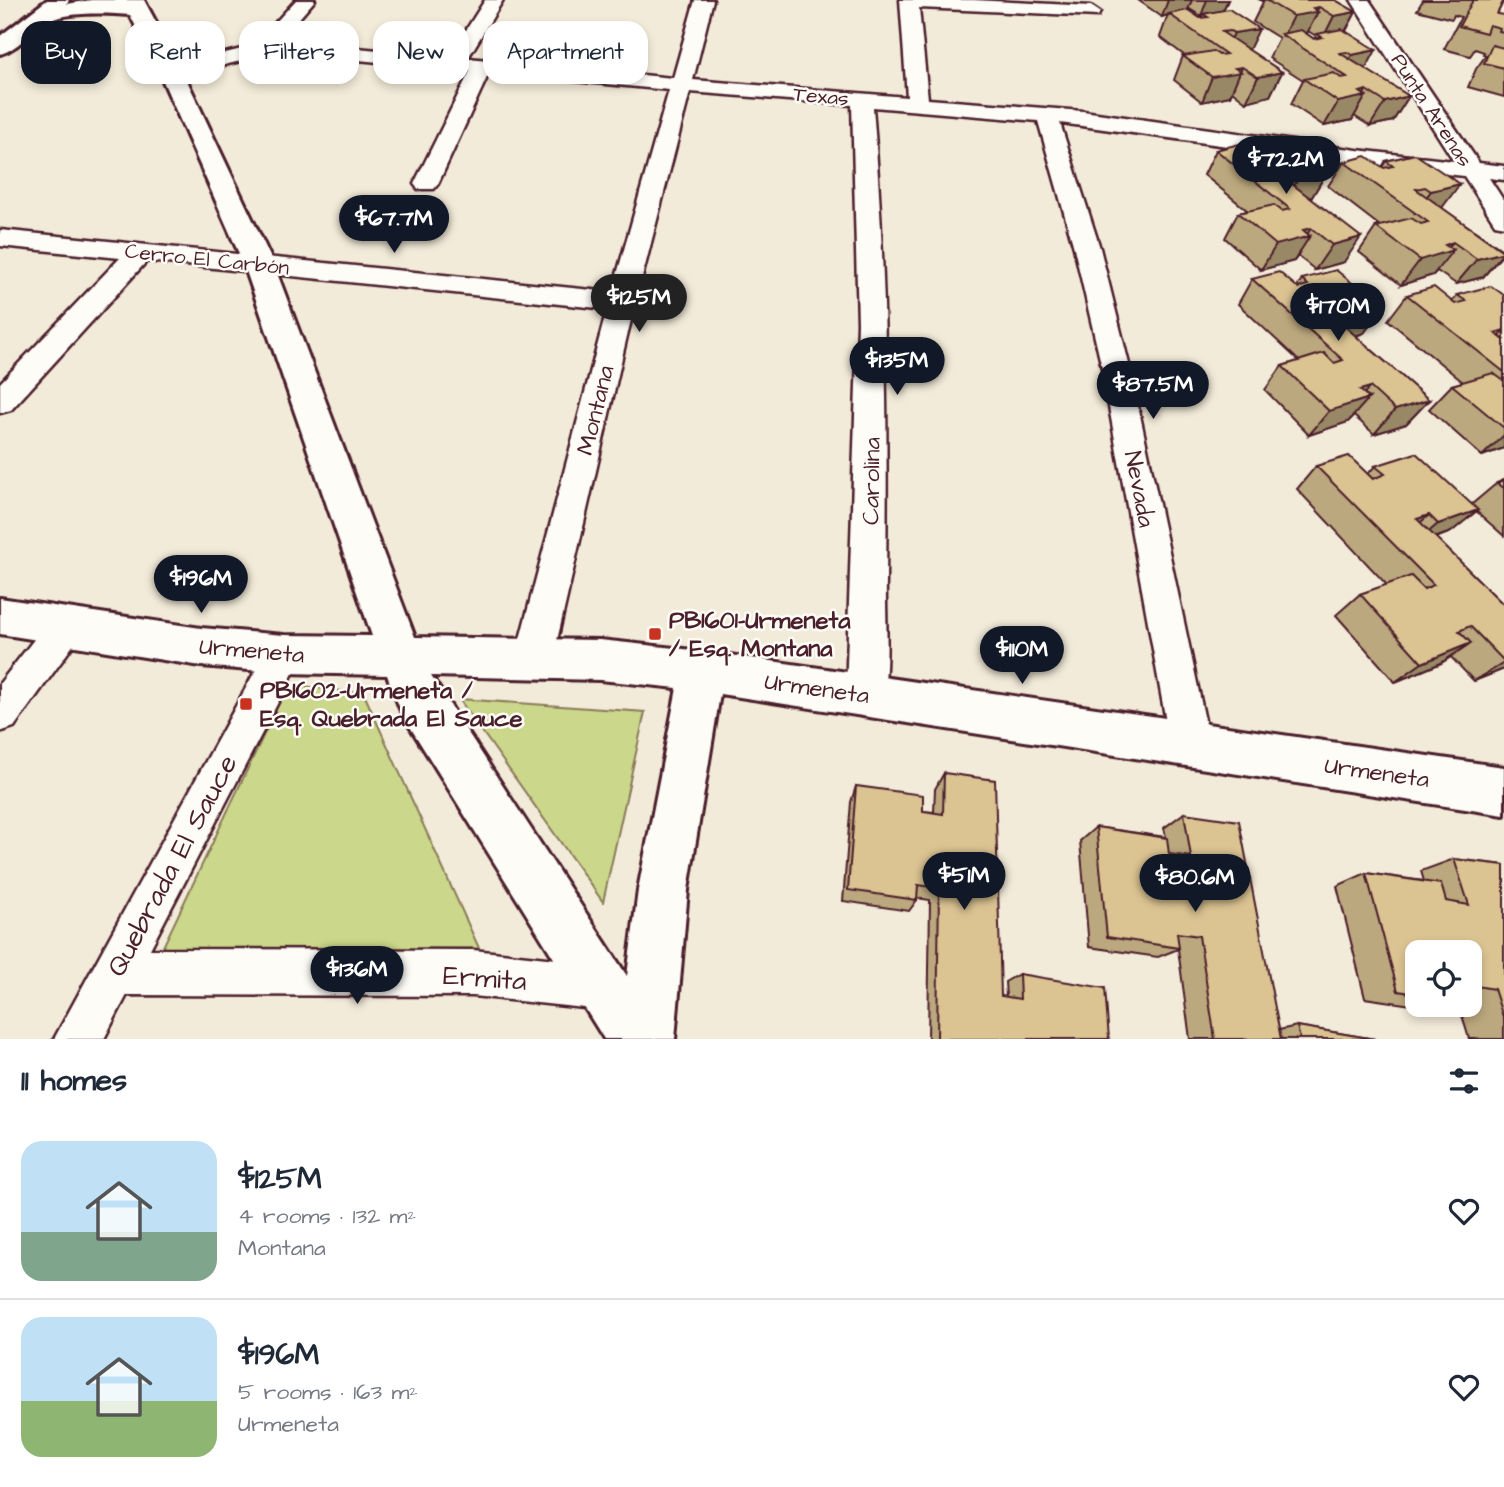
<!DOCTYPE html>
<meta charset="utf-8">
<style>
:root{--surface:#fff;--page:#f6f6f7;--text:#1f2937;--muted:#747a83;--line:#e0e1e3;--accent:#111827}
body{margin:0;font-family:"Architects Daughter",sans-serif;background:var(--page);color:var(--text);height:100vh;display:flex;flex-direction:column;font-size:26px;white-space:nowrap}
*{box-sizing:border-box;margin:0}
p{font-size:23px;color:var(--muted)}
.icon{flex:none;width:38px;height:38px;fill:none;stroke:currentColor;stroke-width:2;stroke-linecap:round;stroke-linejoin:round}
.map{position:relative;height:1039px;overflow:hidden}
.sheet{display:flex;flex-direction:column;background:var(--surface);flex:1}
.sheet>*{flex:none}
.hud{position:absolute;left:21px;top:21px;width:700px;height:63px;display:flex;gap:14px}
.controls{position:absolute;left:1405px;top:940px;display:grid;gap:14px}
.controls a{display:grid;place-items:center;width:77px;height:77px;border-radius:14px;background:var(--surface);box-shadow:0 4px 10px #0003;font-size:35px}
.price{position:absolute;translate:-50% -60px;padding:0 16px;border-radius:24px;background:var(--accent);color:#fff;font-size:23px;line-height:46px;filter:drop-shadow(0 2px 4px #0008)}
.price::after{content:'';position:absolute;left:50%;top:42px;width:21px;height:16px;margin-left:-10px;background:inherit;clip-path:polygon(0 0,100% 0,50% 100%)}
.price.selected{background:#222;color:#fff}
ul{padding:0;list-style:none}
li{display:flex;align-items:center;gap:21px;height:175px;padding:0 21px}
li+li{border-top:2px solid var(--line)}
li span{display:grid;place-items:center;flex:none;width:196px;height:140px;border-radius:21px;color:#555}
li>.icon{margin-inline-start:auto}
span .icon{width:84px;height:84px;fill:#fffc;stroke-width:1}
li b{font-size:30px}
h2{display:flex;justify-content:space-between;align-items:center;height:84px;padding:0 21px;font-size:30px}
.pill{padding:0 24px;border-radius:21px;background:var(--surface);box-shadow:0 4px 10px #0003;font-size:24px;line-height:63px}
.pill.selected{background:var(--accent);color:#fff}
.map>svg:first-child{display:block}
.green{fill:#cbd78a;stroke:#8a7b5a;stroke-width:2}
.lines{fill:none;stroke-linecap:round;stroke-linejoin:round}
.street-casing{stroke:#4a1f2b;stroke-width:5}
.secondary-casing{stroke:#4a1f2b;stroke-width:6}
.street{fill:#fdfcf7;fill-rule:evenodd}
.secondary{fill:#fdfcf7;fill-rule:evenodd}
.wall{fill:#bca87e;stroke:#4a1f2b;stroke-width:2;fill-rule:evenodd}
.shaded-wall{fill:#986;stroke:#4a1f2b;stroke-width:2}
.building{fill:#dbc392;stroke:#4a1f2b;stroke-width:2}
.poi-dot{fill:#c8321e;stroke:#fdfcf7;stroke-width:2.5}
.labels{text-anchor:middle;stroke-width:5;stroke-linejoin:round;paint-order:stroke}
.far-street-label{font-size:21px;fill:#4a1f2b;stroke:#fdfcf7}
.street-label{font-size:24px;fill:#4a1f2b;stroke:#fdfcf7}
.poi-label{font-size:24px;font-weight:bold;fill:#4a1f2b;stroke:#fdfcf7;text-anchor:start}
.near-street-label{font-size:28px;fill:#4a1f2b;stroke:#fdfcf7}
</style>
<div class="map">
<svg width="1504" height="1039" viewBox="0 0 1504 1039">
<rect width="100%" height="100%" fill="#f3ebd9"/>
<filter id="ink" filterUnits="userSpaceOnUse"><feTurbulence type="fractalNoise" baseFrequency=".0143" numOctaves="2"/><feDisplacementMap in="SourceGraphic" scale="14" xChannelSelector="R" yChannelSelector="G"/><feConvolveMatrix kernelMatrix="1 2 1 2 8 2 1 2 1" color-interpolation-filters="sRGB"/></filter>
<g filter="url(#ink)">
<!-- green -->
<g class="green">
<path d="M288,684L364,694L483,957L161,951Z"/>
<path d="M459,699L645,712L603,902Z"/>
</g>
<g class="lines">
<defs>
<g id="street">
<path d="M296,0H315L277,44L307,43L449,57L485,0H503L468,58L673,78L695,0H713L693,80L907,97L900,0H974L1091,6L1100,12L1098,16L919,8L928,99L1083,111L1357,150L1454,161L1351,0H1369L1479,163L1504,166V180L1489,178L1504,201V226L1495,224L1464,176L1357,164L1060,123L1100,248L1130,368L1210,744L1204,758L1190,763L1176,758L1170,744L1102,368L1074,248L1038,121L873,107C886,265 888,423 886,581C885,614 891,679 879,708L865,713L851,708L846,695L858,323L852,105L690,92L627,336L553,658L547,670L534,675L521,670L515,658L607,309L147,261L11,410L0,413V383L120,258L0,246V230L612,292L669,90L489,73L438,184L434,189H418L414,184L470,71L307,55L261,56L171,78L164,76L161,72L164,68L254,46Z"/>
<path d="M66,610L79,615L84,626L79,637L14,727L0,732V683L53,615Z"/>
<path d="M284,637L297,642L303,654L150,949L473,950L603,964L620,970L626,987L620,1004L603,1010L473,996L127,995L104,1039H54L271,642Z"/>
</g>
<path id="secondary" d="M47,0H69L67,4L91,0H144L183,72L274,265L415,637L600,640L702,651L1504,767V815L720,694L688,890L675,1039H604L402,714L387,675L284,673L201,666L0,634V598L201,628L284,635L372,636L244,265L159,72L130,15C108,13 64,11 44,23C29,33 18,49 0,54V36ZM431,676L600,680L677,688L638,890L627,976Z"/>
</defs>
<!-- street casing -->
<use href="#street" class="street-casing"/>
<!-- secondary casing -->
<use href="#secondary" class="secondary-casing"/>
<!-- street -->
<use href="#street" class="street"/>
<!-- secondary -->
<use href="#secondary" class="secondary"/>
</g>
<!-- wall -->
<g class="wall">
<path d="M1138,0H1228L1223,10L1249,50L1282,72L1270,96L1246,102L1232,91L1230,96L1202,102L1174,80L1183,56H1185L1160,37L1168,15L1162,17ZM1188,8L1201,16H1202V18H1200L1188,10Z"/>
<path d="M1260,0H1335L1356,12L1346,31L1365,69L1409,96L1393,121L1370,126L1354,116L1352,120L1324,126L1291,104L1303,80L1269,58L1279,38L1253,22L1263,2ZM1308,31L1316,36L1314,39L1307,34Z"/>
<path d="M1423,0H1504L1497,14L1504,15V97L1468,87L1476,69L1486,55L1483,54L1484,52L1475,49L1470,56L1444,49L1461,17L1454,15L1452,19L1417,10Z"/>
<path d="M1216,150L1254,156L1258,150L1327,172L1312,197H1309L1344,262L1315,270L1298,256L1294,261L1261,270L1225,238L1238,213L1248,211L1204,175Z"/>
<path d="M1415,154L1442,208L1504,251V253L1483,277L1456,284L1437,271L1433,275L1401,285L1359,252L1376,227L1380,226L1328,186L1344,162L1382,167L1386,161Z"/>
<path d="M1252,279L1297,287L1302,279L1383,308L1364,333L1356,336L1429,400L1406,424L1374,434L1354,416L1348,422L1309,435L1265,390L1282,366L1299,361L1238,304Z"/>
<path d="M1407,295L1452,302L1457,295H1504V448L1482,456L1429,409L1452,385L1463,382L1388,320Z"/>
<path d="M1316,466L1368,474L1375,466L1472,504L1497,483L1504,480V536L1476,511L1451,532L1436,538L1504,605V669L1474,681L1451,657L1441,663L1395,682L1336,615L1360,594L1387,585L1297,489Z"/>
<path d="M944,773L1001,996L1006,997L1005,982L1019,974L1109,1039H928L930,900L917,898V900L909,911L843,901L851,802L856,786L923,811L934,812L935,789Z"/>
<path d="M1184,813L1279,1030L1297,1026L1375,1039H1190L1178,949L1158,957L1089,947L1080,841L1096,827L1166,837L1164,828Z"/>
<path d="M1454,859L1504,865V1039H1469L1459,1005L1438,1009L1365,998L1337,886L1366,873L1424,881L1421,871ZM1418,952H1470V1004H1418Z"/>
</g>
<!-- shaded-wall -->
<g class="shaded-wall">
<path d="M1168,0H1192L1187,12L1169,14L1168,15L1162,17Z"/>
<path d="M1207,0H1228L1222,12L1203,14L1202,16H1201Z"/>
<path d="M1319,7L1316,12H1318L1306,35L1283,36L1293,16L1313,8Z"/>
<path d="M1356,12L1343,35L1322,40L1334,16Z"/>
<path d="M1259,29L1248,52L1225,53L1234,33Z"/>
<path d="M1376,50L1363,74L1342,73L1352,55Z"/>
<path d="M1242,67L1230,96L1202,102L1212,77L1235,68Z"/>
<path d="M1282,72L1270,96L1246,102L1258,77Z"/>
<path d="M1366,90L1363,97L1366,96L1352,120L1324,126L1338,102L1360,92Z"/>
<path d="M1409,96L1393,121L1370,126L1385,102Z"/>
<path d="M1327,172L1312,197L1283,204L1298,179Z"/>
<path d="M1292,175L1278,199L1283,177Z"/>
<path d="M1460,184L1441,209L1415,213L1431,191Z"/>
<path d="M1311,228L1305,238L1310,236L1294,261L1261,270L1276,245L1303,230Z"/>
<path d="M1361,237L1344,262L1315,270L1332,245Z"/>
<path d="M1453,242L1444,253L1453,250L1433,275L1401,285L1420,260L1445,245Z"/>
<path d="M1504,252L1483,277L1456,284L1477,259Z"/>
<path d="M1383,308L1364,333L1331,343L1350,318Z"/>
<path d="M1343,313L1325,337L1332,315Z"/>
<path d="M1504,330V331L1482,354L1495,333Z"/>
<path d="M1370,387L1357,402L1369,398L1348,422L1309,435L1329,411L1360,390Z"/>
<path d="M1429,400L1406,424L1374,434L1395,410Z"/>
<path d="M1504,435V448L1482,456Z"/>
<path d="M1478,510L1451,532L1412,546L1438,524Z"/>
<path d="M1429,515L1404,537L1417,519Z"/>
<path d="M1471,643L1441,663L1395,682L1422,663Z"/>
<path d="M1504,663V669L1474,681Z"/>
</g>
<!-- building -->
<g class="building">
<path d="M1266,0H1335L1356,12L1334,16L1319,7L1313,8L1318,12L1293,16Z"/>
<path d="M1473,0H1504L1497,14L1504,15V32L1499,31L1500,28L1489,25L1486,33L1459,26Z"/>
<path d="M1229,9L1259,29L1234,33L1230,31L1222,32L1282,72L1258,77L1242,67L1235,68L1241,72L1212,77L1183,56L1213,51L1219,55L1226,54L1169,14L1188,10L1200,18L1208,17L1203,14Z"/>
<path d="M1342,29L1376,50L1352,55L1347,52L1340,53L1409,96L1385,102L1366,90L1360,92L1366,96L1338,102L1304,79L1334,73L1341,78L1347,77L1281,34L1301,30L1314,39L1322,37L1317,34Z"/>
<path d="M1492,45L1504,48V68L1484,63Z"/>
<path d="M1288,143L1327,172L1298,179L1292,175L1283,177L1361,237L1332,245L1311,228L1303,230L1310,236L1276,245L1238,213L1274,205L1282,211L1290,209L1216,150L1239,144L1254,156L1264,154L1258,150Z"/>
<path d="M1415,154L1460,184L1431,191L1425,187L1416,189L1504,252L1477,259L1453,242L1445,245L1453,250L1420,260L1376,227L1411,218L1421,224L1428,222L1344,162L1366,156L1384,168L1393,166L1386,161Z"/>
<path d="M1336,270L1383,308L1350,318L1343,313L1332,315L1429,400L1395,410L1370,387L1360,390L1369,398L1329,411L1282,366L1324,353L1334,363L1343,360L1252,279L1279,272L1298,288L1308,285L1302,279Z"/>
<path d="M1491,286L1504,295V330L1495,333L1504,340V372L1407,295L1434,287L1455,304L1466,301L1457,295Z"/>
<path d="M1493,373L1504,381V428L1452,385Z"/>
<path d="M1416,453L1478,510L1438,524L1429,515L1417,519L1504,605V661L1470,626L1459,631L1471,643L1422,663L1360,594L1411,576L1424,589L1434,585L1316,466L1349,456L1373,479L1385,474L1375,466Z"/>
<path d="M1504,480V488L1497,483Z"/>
<path d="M944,773L995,780L1001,996L1020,999L1019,974L1105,988L1109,1039H937L939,888L918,885L917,900L848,890L856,786L923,795V811L943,814Z"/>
<path d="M1184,813L1239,821L1281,1039H1215L1199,936L1177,933L1179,948L1107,937L1096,827L1167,838L1169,854L1191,857Z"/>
<path d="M1454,859L1504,865V1020L1494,989L1470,985V952H1418V994L1398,991L1366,873L1441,884L1446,901L1469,905Z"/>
<path d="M1470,988L1475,1002H1470Z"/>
<path d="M1297,1026L1375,1039H1300Z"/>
</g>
</g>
<!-- markers -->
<g class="poi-dot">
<rect x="648" y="627" width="14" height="14" rx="3.5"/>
<rect x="239" y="697" width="14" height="14" rx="3.5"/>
</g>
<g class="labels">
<!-- far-street labels -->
<g class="far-street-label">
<text transform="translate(821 96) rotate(5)" y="7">Texas</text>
<text transform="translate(1432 110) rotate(57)" y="7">Punta Arenas</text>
<text transform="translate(207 259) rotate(6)" y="7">Cerro El Carbón</text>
</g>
<!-- street labels -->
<g class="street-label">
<text transform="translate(595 410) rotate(-76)" y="8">Montana</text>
<text transform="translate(871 481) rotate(-89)" y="8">Carolina</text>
<text transform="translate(1140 489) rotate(79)" y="8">Nevada</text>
<text transform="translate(252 650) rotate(5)" y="8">Urmeneta</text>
<text transform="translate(817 688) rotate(8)" y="8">Urmeneta</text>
<text transform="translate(1377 772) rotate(8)" y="8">Urmeneta</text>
</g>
<!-- poi labels -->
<g class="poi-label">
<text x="669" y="628">PB1601-Urmeneta<tspan x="669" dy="28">/ Esq. Montana</tspan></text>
<text x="260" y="698">PB1602-Urmeneta /<tspan x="260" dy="28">Esq. Quebrada El Sauce</tspan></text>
</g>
<!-- near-street labels -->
<g class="near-street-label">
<text transform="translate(171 865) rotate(-62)" y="10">Quebrada El Sauce</text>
<text transform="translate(485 977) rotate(4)" y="10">Ermita</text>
</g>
</g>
</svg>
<div class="controls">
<a><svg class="icon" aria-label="locate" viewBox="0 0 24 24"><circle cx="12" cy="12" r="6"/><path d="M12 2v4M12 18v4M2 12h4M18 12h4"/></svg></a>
</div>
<b class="price" style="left:1286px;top:196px">$72.2M</b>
<b class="price" style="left:394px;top:255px">$67.7M</b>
<b class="price selected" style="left:639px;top:334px">$125M</b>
<b class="price" style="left:1338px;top:343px">$170M</b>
<b class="price" style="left:897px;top:397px">$135M</b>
<b class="price" style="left:1153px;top:421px">$87.5M</b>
<b class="price" style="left:201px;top:615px">$196M</b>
<b class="price" style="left:1022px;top:686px">$110M</b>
<b class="price" style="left:964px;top:912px">$51M</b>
<b class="price" style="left:1195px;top:914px">$80.6M</b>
<b class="price" style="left:357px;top:1006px">$136M</b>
<div class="hud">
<a class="pill selected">Buy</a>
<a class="pill">Rent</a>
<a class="pill">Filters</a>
<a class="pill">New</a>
<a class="pill">Apartment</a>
</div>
</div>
<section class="sheet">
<h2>11 homes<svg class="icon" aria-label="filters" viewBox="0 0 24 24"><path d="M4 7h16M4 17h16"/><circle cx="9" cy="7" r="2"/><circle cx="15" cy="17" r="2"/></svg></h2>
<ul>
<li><span style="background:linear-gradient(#bfe0f5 65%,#7fa58c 0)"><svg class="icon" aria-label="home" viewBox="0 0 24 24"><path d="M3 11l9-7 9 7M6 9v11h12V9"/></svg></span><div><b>$125M</b><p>4 rooms · 132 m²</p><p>Montana</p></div><svg class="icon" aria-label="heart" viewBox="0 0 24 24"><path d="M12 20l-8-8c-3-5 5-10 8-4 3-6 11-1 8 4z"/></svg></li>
<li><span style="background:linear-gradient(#bfe0f5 60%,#8fb573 0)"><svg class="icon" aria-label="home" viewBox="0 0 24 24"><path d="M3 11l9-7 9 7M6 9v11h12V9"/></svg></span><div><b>$196M</b><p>5 rooms · 163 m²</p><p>Urmeneta</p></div><svg class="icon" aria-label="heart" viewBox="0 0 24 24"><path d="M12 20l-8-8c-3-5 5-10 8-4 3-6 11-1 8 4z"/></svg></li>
</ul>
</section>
